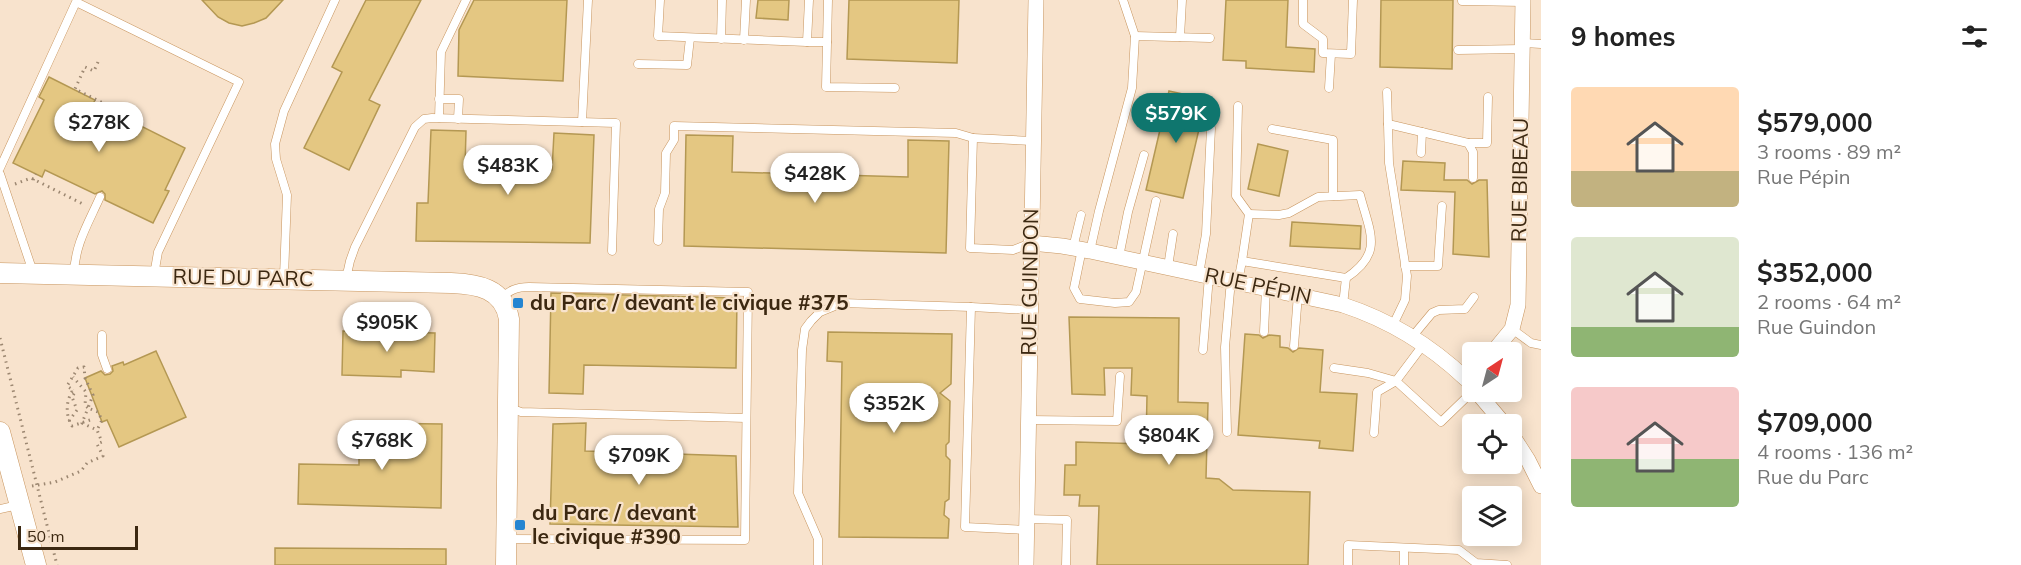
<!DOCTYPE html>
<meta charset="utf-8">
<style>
:root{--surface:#fff;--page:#f6f6f6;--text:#222;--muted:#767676;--accent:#0f766e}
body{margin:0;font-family:Mulish,sans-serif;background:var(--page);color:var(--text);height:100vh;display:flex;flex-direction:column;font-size:22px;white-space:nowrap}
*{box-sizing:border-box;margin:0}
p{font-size:20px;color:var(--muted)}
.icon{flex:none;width:33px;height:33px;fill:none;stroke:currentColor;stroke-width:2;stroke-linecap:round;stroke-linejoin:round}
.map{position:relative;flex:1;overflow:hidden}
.panel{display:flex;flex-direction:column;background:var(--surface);width:480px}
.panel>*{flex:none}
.needle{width:39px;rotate:36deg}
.fabs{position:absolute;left:1462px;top:342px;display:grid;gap:12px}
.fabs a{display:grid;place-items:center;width:60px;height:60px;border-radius:6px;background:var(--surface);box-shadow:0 3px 15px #0003;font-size:30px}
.scale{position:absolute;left:18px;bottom:15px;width:120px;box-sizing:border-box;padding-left:6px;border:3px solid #3c2811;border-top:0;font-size:16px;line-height:21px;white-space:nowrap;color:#3c2811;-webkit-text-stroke:4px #f8e3cd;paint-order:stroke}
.price{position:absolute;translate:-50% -51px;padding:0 14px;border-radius:21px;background:#fff;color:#222;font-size:20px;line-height:39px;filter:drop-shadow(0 2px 3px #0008)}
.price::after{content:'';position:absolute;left:50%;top:36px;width:18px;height:14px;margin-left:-9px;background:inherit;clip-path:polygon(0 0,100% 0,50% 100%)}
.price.active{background:var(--accent);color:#fff}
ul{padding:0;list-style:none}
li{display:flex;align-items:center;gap:18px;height:150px;padding:0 30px}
li span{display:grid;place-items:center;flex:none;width:168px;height:120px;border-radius:6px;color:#555}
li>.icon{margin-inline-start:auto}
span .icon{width:72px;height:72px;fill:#fffc;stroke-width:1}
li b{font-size:26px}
h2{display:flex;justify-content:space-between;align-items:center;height:72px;padding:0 30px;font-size:26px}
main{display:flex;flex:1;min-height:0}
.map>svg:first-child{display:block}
.building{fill:#e4c782;stroke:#b49853;stroke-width:1.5}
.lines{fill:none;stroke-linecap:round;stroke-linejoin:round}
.service-casing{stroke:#c8955e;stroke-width:9}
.minor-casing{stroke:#c8955e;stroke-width:16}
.tertiary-casing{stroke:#c8955e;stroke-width:21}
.path{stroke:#9c8771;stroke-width:3;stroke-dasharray:1.5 4.5;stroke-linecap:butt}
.service{stroke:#fff;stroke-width:8}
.minor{stroke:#fff;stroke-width:15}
.tertiary{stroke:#fff;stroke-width:20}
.poi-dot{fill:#2585d1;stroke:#f8e3cd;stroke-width:2}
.labels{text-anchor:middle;stroke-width:4.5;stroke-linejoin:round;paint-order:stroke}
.street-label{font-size:21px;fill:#3c2811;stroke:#f8e3cd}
.poi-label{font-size:21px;font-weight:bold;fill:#3c2811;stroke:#f8e3cd;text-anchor:start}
</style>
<main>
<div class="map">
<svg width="1541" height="565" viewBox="0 0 1541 565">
<rect width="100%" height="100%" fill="#f8e3cd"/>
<!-- building -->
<g class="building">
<path d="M202,0H283L266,18L254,23L242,26L229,23L218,17Z"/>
<path d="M366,0H421L369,100L380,105L349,170L304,148L342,72L332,67Z"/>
<path d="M474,0H567L563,81L458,76L459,30Z"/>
<path d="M758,0H789L788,20L756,18Z"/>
<path d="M849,0H959L957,63L847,59Z"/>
<path d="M1226,0H1288L1286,47L1315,49L1314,72L1246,68V61L1223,60Z"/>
<path d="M1381,0H1453L1452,69L1380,67Z"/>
<path d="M49,77L95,100L87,116L129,136L135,123L185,148L165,190L169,191L153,223L105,200V194L102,191L95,194L45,170L42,177L13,163L44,100L39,97Z"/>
<path d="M1169,91L1206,99L1183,198L1146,190Z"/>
<path d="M431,130L466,131L465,168L552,170L554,133L594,135L590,243L416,241L417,203H428Z"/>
<path d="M686,135L733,136L732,172L908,177V140L949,141L946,253L684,246Z"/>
<path d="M1258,144L1288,151L1279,196L1248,189Z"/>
<path d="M1403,161L1445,163L1444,180H1467L1472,184L1479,180H1487L1489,257L1453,254L1455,192L1401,190Z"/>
<path d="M1292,222L1361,226L1360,249L1290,246Z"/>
<path d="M551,293L737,298L736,368L584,365L583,394L549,393Z"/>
<path d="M1069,317L1179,318L1178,402L1208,403L1206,478L1219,479L1233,490L1310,492L1308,565H1097L1099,506H1079L1080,495H1064L1065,465H1076V442L1146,444L1147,396L1131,395L1132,368H1104L1105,395L1072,394Z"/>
<path d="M343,331L435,333L434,372L401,370V377L342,375Z"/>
<path d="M828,332L952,334L951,384L940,393L950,401L949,442L946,445V456L950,460L949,499L945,502L944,515L949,519L948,538L839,537L842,362L827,361Z"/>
<path d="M1245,334L1259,335L1263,338L1269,335L1280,336V347L1288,348L1293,352L1299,348L1323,350L1320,392L1357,394L1353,451L1319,448L1320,441L1238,435Z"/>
<path d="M156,351L186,417L119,447L107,420L102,422L85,378L101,371L105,375L110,374L113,371L112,366L123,362L124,365Z"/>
<path d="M365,423L442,424L441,508L298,504L299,464L359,465V450L364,451Z"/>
<path d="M586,423L585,451L736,456L738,527L550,524L553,424Z"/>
<path d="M275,548L446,549V565H275Z"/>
</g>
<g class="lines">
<defs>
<g id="service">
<path d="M660,0L658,36L807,42"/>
<path d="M809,0L807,42H827"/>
<path d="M828,0L826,87L895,88"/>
<path d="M1123,0L1135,36"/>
<path d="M1303,0V24L1323,39V53L1351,54L1353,0"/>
<path d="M1462,1L1523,2"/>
<path d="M1180,37L1182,0"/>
<path d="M721,39L722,0"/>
<path d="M744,40L746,0"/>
<path d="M1522,43L1541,44"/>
<path d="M1458,50L1522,49"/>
<path d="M638,64L687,65L690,38"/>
<path d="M1329,88L1331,54"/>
<path d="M1387,92L1388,124"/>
<path d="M439,99H459L458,119"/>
<path d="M1238,106L1236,196L1249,214L1242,261"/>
<path d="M439,118L441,52L466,0"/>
<path d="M582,122L588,0"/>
<path d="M1272,129L1333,140V196"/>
<path d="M1468,143H1487L1488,97"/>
<path d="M1421,153L1422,132"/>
<path d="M0,168L76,2L239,82L158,252L154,275"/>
<path d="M0,174L33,272"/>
<path d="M1249,214L1279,215L1289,213L1318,197L1360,195C1370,233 1384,253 1346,278"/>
<path d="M658,241L659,209L665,193L666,153L674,140V126L956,133L973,138"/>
<path d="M1031,243L1013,250L970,248L973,138L1033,141"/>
<path d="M1073,248L1081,215"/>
<path d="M1082,249L1074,288L1080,299L1115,303L1129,302L1136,292L1156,201"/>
<path d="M1090,251L1099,211L1132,88L1135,36L1210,38"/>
<path d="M1119,257L1128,212L1144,155"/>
<path d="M1405,266H1438L1442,206"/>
<path d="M1168,267L1173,234"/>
<path d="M74,274C75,244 88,224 100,197"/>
<path d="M1199,274L1206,234L1211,128"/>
<path d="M284,277L287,195L276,159L275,144L284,111L335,0"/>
<path d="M346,279L350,261L355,247L415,127L424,119L432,118L616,123L612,251"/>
<path d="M1238,282L1242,261L1346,278L1343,305"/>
<path d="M501,299C509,290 517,287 529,287L748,292L745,540L508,539"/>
<path d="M1393,325L1405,300L1407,276L1389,163L1388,124L1468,143L1473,152V178"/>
<path d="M1512,329L1531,343L1541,345"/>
<path d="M1264,332L1266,288"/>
<path d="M102,335V355L107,369"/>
<path d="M1412,337L1432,313L1439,310L1465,309L1474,297"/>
<path d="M1423,345L1396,381L1441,422L1473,391"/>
<path d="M1294,346L1298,294"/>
<path d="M1203,350L1209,276"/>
<path d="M1334,368L1368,373L1396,381"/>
<path d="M510,408L521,412L746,418"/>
<path d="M1028,420L1117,421L1120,376"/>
<path d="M1227,432L1225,347L1231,280"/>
<path d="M1374,433L1377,392L1396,381"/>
<path d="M0,509L18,505"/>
<path d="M1027,519L1067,520L1066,565"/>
<path d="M1026,530L965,527L971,307L1030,310"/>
<path d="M818,565V539L798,493L802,350L805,329L811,321L820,312L842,303L971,307"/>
<path d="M1348,565V545L1459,550L1476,563L1507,565"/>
<path d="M1404,565V548"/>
</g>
<g id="minor">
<path d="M1031,243L1062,246L1090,251L1343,305C1389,320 1430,345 1466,379"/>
<path d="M1493,352L1512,329L1518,305L1523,0"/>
<path d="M1477,392L1504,424"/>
<path d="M1512,435L1528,460L1541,486"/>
<path d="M1026,565L1036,0"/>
</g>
<g id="tertiary">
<path d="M0,273L451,283C477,284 504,288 509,319L506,565"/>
<path d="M0,432L36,565"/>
</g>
</defs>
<!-- service casing -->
<use href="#service" class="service-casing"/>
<!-- minor casing -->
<use href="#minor" class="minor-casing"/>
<!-- tertiary casing -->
<use href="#tertiary" class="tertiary-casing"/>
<!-- path -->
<g class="path">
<path d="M98,62L94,71L85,67L75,89L117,110"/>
<path d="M33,180L36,174"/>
<path d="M15,184L31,178L85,205"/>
<path d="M0,338L57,565"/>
<path d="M90,420L72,426C65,415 66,400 73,390L67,386L78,368L84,367L85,378L93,395L88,408L98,412L102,420L97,430"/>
<path d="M69,421L77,410L72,397L75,392L73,390"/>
<path d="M32,486L55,482L81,471L87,463L103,456L97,444L102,442L97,430L82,423L88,408L85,405L86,392L73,377"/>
</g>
<!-- service -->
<use href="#service" class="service"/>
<!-- minor -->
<use href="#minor" class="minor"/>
<!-- tertiary -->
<use href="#tertiary" class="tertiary"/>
</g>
<!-- markers -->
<g class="poi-dot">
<rect x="512" y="297" width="12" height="12" rx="3"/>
<rect x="514" y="519" width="12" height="12" rx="3"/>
</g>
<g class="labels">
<!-- street labels -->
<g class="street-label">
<text transform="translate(1520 180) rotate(-89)" y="7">RUE BIBEAU</text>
<text transform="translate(243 278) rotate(1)" y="7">RUE DU PARC</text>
<text transform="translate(1030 282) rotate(-89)" y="7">RUE GUINDON</text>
<text transform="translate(1258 286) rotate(12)" y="7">RUE PÉPIN</text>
</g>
<!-- poi labels -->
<g class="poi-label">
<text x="530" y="310">du Parc / devant le civique #375</text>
<text x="532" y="520">du Parc / devant<tspan x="532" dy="24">le civique #390</tspan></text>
</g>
</g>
</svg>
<div class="fabs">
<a><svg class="needle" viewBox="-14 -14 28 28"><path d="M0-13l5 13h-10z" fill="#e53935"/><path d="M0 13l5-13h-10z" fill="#767676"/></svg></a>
<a><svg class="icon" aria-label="locate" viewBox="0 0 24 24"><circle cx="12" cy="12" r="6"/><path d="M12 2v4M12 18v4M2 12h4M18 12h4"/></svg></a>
<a><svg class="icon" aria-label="layers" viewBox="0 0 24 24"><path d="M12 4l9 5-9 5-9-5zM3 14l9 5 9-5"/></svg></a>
</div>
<div class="scale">50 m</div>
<b class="price active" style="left:1176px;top:144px">$579K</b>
<b class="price" style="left:99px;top:153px">$278K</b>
<b class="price" style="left:508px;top:196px">$483K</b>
<b class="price" style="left:815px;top:204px">$428K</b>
<b class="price" style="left:387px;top:353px">$905K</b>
<b class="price" style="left:894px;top:434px">$352K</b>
<b class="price" style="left:1169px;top:466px">$804K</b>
<b class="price" style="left:382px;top:471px">$768K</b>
<b class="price" style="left:639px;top:486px">$709K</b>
</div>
<section class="panel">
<h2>9 homes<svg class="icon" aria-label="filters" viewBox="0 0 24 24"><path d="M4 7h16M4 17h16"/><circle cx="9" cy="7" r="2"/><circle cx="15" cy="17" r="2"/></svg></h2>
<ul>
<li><span style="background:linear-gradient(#ffd9b3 70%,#c2b280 0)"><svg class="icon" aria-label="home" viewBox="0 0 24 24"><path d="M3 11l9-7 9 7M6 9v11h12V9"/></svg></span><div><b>$579,000</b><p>3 rooms · 89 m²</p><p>Rue Pépin</p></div></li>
<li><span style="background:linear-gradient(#dfe7d0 75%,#8fb573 0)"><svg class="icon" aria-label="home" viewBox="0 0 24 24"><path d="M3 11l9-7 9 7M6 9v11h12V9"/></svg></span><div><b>$352,000</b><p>2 rooms · 64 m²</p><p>Rue Guindon</p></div></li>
<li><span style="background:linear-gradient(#f6c9c9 60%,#8fb573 0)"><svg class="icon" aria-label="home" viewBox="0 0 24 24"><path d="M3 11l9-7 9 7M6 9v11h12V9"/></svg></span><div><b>$709,000</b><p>4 rooms · 136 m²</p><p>Rue du Parc</p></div></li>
</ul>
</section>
</main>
